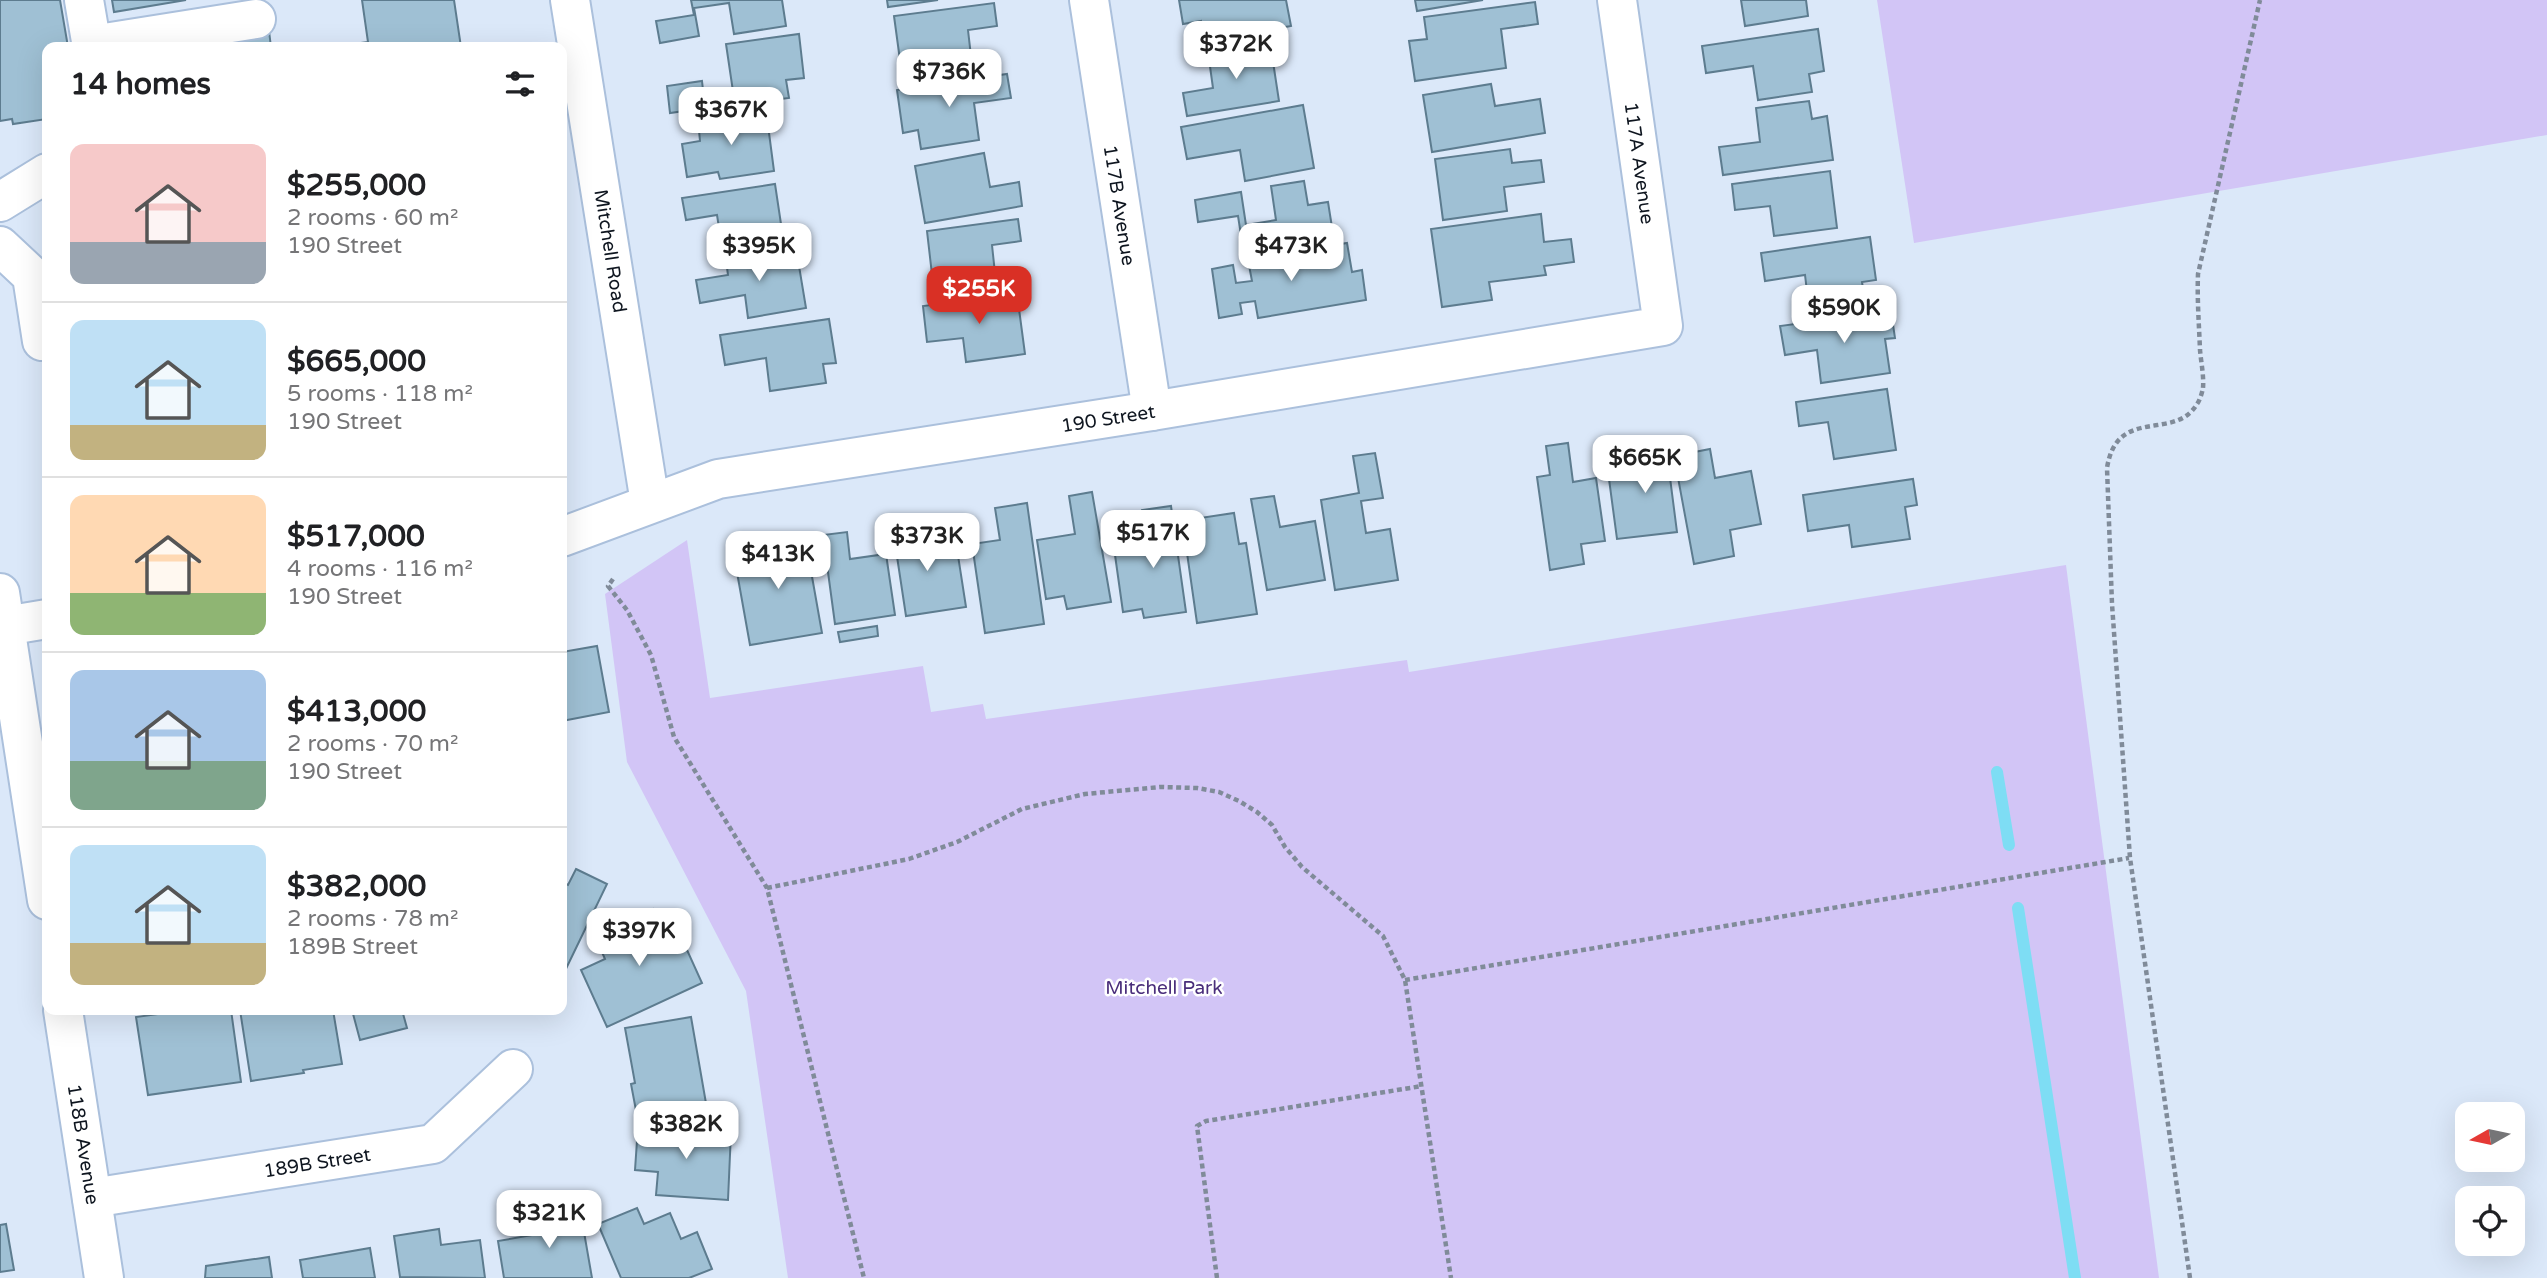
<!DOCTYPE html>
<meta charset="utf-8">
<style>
:root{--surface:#fff;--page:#f2f2f2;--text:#202124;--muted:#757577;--line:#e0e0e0;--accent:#d93025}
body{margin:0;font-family:"Varela Round",sans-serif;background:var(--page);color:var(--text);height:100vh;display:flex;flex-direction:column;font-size:26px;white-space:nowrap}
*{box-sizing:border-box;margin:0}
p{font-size:23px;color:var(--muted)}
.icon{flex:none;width:38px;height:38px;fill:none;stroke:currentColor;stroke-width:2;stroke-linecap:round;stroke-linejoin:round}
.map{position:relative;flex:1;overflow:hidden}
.sheet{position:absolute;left:42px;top:42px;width:525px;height:973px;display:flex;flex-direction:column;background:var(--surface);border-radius:14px;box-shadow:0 7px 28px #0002}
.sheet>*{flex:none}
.needle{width:46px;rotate:261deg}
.controls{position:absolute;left:2455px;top:1102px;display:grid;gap:14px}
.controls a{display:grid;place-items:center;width:70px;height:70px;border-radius:14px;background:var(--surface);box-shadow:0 7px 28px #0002;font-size:35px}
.price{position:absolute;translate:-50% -60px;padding:0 16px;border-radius:14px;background:#fff;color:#222;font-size:23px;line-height:46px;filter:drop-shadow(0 2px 4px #0008)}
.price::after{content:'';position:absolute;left:50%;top:42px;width:21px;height:16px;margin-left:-10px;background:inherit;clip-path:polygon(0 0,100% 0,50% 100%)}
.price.active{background:var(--accent);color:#fff}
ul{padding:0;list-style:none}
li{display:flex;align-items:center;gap:21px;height:175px;padding:0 28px}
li+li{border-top:2px solid var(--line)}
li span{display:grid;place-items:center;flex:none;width:196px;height:140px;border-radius:14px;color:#555}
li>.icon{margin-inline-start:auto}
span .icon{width:84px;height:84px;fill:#fffc;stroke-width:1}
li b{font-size:30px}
h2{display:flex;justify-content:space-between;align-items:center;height:84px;padding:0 28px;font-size:30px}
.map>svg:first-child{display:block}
.green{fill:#d2c5f6}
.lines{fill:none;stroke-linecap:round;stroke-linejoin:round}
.stream{stroke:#7eddf4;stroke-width:12}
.building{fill:#9fc0d4;stroke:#5d7c8f;stroke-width:2}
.minor-casing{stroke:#abc0dc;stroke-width:42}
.path{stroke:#808b99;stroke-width:4.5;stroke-dasharray:5 3.5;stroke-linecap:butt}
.minor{stroke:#fff;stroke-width:38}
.labels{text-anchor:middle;stroke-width:5;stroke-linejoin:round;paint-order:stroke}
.street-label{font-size:19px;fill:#0e151f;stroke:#fff}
.park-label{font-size:19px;fill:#4a2e7b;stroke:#fff}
</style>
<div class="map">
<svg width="2547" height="1278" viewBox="0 0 2547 1278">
<rect width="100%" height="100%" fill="#dbe8f9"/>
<!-- green -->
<g class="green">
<path d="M1877,0H2547V135L1914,243Z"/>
<path d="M687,540L710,698L923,666L931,712L983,704L986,719L1407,660L1409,672L2066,565L2159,1278H788L746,991L627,762L605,594Z"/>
</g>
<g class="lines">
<!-- stream -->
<g class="stream">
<path d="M1997,772L2009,845"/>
<path d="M2018,908L2075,1278"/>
</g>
</g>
<!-- building -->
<g class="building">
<path d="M0,0H60L68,47H47V119L13,124L12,119L0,121Z"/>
<path d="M112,0H186L114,12Z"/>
<path d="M362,0H454L461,47H354L353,44L368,42Z"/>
<path d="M691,0H782L786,26L734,34L729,3L694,8L699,36L660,43L656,21L694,15Z"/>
<path d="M887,0H938L888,7Z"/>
<path d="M1179,0H1286L1291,26L1204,42L1201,21L1183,24Z"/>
<path d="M1415,0H1483L1417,11Z"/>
<path d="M1741,0H1806L1808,16L1745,26Z"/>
<path d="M1535,2L1538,24L1501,29L1506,68L1415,81L1409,41L1427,39L1424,17Z"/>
<path d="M994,3L997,26L968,30L972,65L902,75L894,16Z"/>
<path d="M1818,29L1824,71L1809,74L1812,92L1758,100L1753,66L1706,73L1702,46Z"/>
<path d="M269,31L271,47H164Z"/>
<path d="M799,34L804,78L786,80L789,98L735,105L726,44Z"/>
<path d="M1270,42L1279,101L1187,116L1183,93L1213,88L1208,52Z"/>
<path d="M1007,74L1011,98L974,103L979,140L921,149L918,130L903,133L897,90Z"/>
<path d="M702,81L705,108L670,113L667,86Z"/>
<path d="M1491,84L1495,106L1540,99L1545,133L1432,152L1423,95Z"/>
<path d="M1809,101L1812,119L1827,116L1833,160L1723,175L1719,147L1760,142L1756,108Z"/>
<path d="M1303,105L1314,168L1245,181L1240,150L1187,159L1181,127Z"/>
<path d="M766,110L774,171L720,179L718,172L687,177L682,144L700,141L698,120Z"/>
<path d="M1510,149L1512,163L1541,160L1544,182L1504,187L1507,211L1443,220L1435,159Z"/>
<path d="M984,153L990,187L1019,182L1022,206L925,223L915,166Z"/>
<path d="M1830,171L1837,228L1774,236L1770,206L1735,210L1732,184Z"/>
<path d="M1304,181L1308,205L1328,202L1334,240L1244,254L1238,216L1198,222L1195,200L1241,192L1246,225L1276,220L1271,186Z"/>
<path d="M775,184L784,244L723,253L717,215L686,220L682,198Z"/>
<path d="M1541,214L1544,242L1571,239L1574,262L1544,266L1546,275L1489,282L1492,300L1442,307L1431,229Z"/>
<path d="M1018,219L1021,241L992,245L996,283L934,292L927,231Z"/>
<path d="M1870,237L1876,280L1862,282L1865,301L1809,308L1805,275L1765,281L1761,253Z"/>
<path d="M1347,243L1352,272L1362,270L1366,300L1258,318L1255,301L1240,303L1242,314L1219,318L1212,269L1233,265L1236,283L1252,281L1248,260Z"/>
<path d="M796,248L806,308L748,318L745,295L700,303L696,280L728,275L726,260Z"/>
<path d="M1017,294L1025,354L966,362L963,338L927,342L923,306Z"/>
<path d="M1891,311L1895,338L1885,339L1890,373L1821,383L1817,350L1785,355L1780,326Z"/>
<path d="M829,319L836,363L823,364L826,383L770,391L766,358L725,365L720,335Z"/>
<path d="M1887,389L1896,450L1834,459L1828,422L1799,426L1796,402Z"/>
<path d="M1665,439L1677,532L1617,539L1609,479L1640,475L1635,443Z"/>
<path d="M1568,443L1573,482L1596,478L1605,541L1581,544L1584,564L1550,570L1537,477L1550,475L1546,446Z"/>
<path d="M1710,449L1715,478L1751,471L1761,524L1730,530L1734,556L1694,564L1674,456Z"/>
<path d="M1375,453L1383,498L1361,501L1366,533L1390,529L1398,580L1335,590L1321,500L1359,493L1353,456Z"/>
<path d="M1913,479L1917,505L1905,507L1910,539L1852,547L1849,525L1808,531L1803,495Z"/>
<path d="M1092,492L1111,602L1067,609L1064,596L1046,599L1037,540L1075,534L1069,496Z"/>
<path d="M1274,496L1280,527L1315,521L1325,580L1267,590L1251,499Z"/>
<path d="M1027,503L1044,624L985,633L972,544L1000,540L995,508Z"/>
<path d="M1171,506L1186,612L1144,618L1142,609L1123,612L1115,555L1147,550L1142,510Z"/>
<path d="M1234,513L1239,544L1246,543L1257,614L1197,623L1185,539L1203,537L1200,518Z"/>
<path d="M929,524L934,552L957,549L966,607L906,616L893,530Z"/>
<path d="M847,532L850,559L886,554L895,615L835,624L823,535Z"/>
<path d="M805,537L822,633L750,645L733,550Z"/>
<path d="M877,626L878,636L840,642L838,632Z"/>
<path d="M597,646L609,712L562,721V652Z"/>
<path d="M576,869L607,884L562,977V882L568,885Z"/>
<path d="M653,909L660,925L673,919L702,983L607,1027L581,970L605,959L595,936Z"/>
<path d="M187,1010H231L241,1082L148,1095L136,1017Z"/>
<path d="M240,1010H333L342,1064L303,1070L304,1073L251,1081Z"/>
<path d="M352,1010H402L407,1028L360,1040Z"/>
<path d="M691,1017L707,1109L638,1121L631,1084L635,1083L625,1028Z"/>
<path d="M638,1126L731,1132L728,1200L656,1195L658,1172L635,1170Z"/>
<path d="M637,1208L644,1224L670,1213L681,1239L697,1232L712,1269L689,1278H621L598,1224Z"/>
<path d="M580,1209L592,1278H504L498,1241L538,1234L535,1217Z"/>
<path d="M6,1224L14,1270L0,1272V1225Z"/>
<path d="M439,1229L441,1245L480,1240L485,1278L400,1277L394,1236Z"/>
<path d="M370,1248L375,1278H303L300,1260Z"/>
<path d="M269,1257L272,1278H205L206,1266Z"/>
</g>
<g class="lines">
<defs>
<g id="minor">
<path d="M84,0L92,47"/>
<path d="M570,0L650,503"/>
<path d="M1089,0L1152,411"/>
<path d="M92,45L256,19"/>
<path d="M0,202L47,173"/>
<path d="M0,246L32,276L42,341"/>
<path d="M562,537L718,479L1152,411L1663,326L1617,0"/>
<path d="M0,593L47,900"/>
<path d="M5,626L47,619"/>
<path d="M63,1010L104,1278"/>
<path d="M92,1198L433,1144L513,1069"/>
</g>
</defs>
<!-- minor casing -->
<use href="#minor" class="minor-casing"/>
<!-- path -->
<g class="path">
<path d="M613,579L608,586L627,610L651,655L674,737L767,888L864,1278"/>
<path d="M767,888L909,859L957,842L1022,809L1085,794L1160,787L1197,788L1219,792L1239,801L1257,812L1272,825L1285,847L1302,867L1383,936L1405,980L1451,1278"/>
<path d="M1405,980L2129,858"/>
<path d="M1217,1278L1197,1126L1206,1121L1422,1086"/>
<path d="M2190,1278L2130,858L2112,604L2107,468C2117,405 2175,442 2197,404C2200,400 2202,393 2203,388C2204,376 2201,362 2200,350C2199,324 2197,299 2198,274L2260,0"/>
</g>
<!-- minor -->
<use href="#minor" class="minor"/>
</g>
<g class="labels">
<!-- street labels -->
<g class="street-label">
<text transform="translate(1640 163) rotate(82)" y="7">117A Avenue</text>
<text transform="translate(1120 205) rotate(81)" y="7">117B Avenue</text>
<text transform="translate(611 251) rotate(81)" y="7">Mitchell Road</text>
<text transform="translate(1108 418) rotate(-9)" y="7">190 Street</text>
<text transform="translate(84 1144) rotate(81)" y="7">118B Avenue</text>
<text transform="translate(317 1162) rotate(-9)" y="7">189B Street</text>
</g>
<!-- park labels -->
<g class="park-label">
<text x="1164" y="994">Mitchell Park</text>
</g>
</g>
</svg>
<div class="controls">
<a><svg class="needle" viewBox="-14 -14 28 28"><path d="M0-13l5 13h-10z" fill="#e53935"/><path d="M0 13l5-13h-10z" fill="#757577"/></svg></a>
<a><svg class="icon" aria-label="locate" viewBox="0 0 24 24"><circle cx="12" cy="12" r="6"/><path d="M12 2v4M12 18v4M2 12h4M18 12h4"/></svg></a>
</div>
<b class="price" style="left:1236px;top:81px">$372K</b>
<b class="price" style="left:949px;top:109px">$736K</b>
<b class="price" style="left:731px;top:147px">$367K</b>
<b class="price" style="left:759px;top:283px">$395K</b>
<b class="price" style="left:1291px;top:283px">$473K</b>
<b class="price active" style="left:979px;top:326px">$255K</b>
<b class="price" style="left:1844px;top:345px">$590K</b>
<b class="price" style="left:1645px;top:495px">$665K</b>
<b class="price" style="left:1153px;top:570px">$517K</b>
<b class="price" style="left:927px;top:573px">$373K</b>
<b class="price" style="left:778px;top:591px">$413K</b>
<b class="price" style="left:639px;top:968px">$397K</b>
<b class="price" style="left:686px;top:1161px">$382K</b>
<b class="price" style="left:549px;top:1250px">$321K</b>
<section class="sheet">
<h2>14 homes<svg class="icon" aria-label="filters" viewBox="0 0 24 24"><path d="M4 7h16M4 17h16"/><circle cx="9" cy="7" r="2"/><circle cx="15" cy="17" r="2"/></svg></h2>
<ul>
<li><span style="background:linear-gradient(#f6c9c9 70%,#9aa5b1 0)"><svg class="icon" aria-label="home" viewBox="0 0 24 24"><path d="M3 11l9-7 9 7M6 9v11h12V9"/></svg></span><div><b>$255,000</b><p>2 rooms · 60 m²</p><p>190 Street</p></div></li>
<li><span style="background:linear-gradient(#bfe0f5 75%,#c2b280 0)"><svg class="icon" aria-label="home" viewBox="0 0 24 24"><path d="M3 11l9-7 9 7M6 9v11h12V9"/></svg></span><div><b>$665,000</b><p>5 rooms · 118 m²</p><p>190 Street</p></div></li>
<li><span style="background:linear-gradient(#ffd9b3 70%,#8fb573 0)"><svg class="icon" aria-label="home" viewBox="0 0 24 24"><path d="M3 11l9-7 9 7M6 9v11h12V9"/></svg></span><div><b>$517,000</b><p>4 rooms · 116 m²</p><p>190 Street</p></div></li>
<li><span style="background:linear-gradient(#a9c7e8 65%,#7fa58c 0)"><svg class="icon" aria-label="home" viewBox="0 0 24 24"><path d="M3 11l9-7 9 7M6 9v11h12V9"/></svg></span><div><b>$413,000</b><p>2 rooms · 70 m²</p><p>190 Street</p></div></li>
<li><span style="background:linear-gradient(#bfe0f5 70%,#c2b280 0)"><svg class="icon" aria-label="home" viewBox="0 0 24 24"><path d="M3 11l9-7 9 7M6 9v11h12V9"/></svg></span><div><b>$382,000</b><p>2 rooms · 78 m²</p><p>189B Street</p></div></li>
</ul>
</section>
</div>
